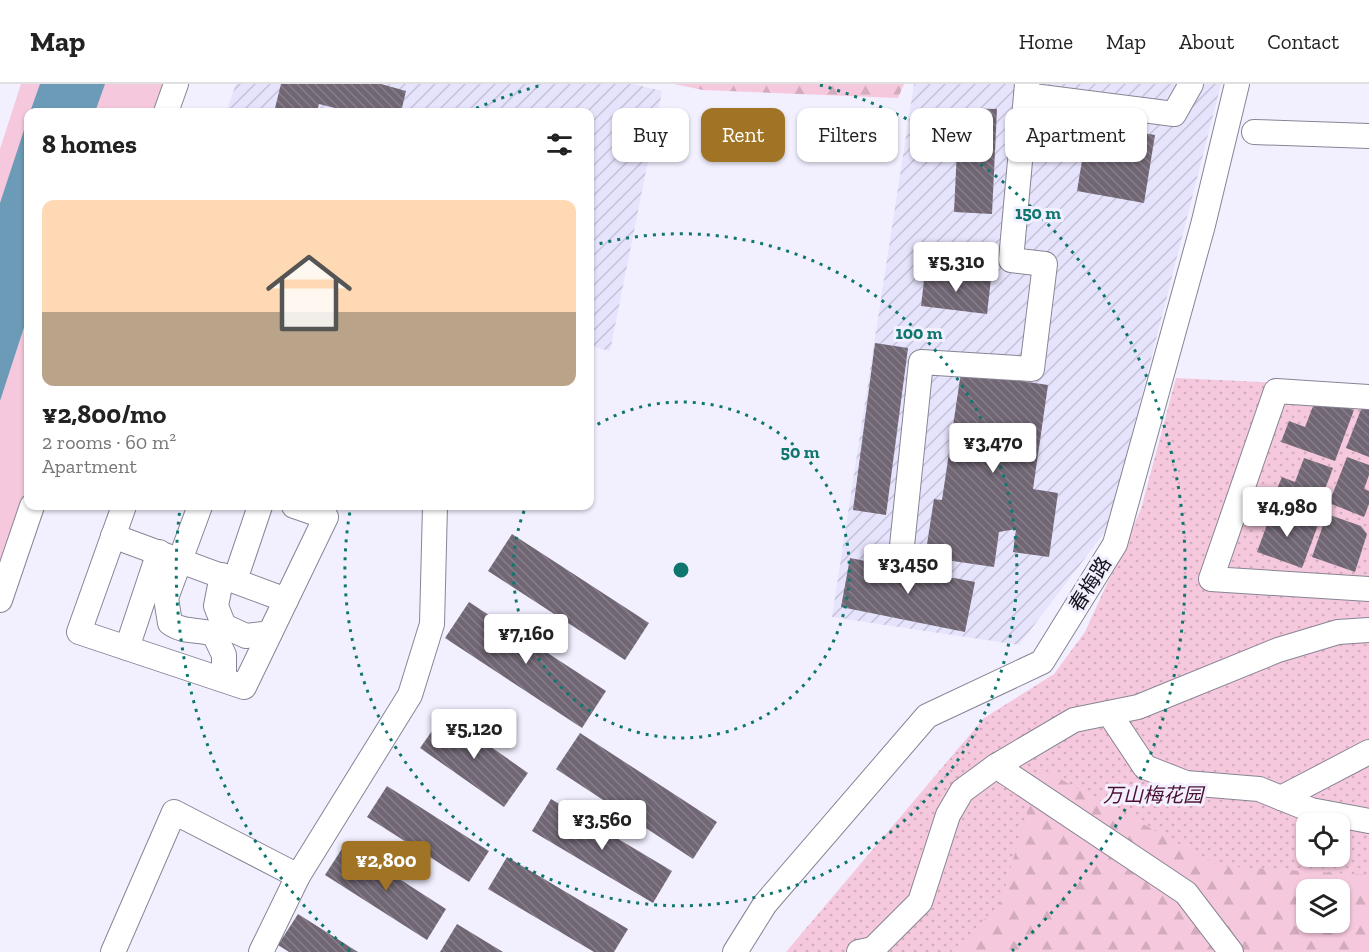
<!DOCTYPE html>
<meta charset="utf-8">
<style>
:root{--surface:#fff;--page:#f2f2f2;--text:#222;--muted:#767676;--line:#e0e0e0;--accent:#a07424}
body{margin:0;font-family:"Zilla Slab","Noto Sans SC",serif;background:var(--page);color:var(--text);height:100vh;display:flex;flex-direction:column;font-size:22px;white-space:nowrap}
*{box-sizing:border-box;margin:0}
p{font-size:20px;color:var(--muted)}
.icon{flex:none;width:33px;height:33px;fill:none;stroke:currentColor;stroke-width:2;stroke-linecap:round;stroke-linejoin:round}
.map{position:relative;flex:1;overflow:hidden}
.details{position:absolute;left:24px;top:24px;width:570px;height:402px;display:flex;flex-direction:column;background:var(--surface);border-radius:12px;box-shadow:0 2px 4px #0004}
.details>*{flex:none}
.top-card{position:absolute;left:612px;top:24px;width:570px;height:54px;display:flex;gap:12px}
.fabs{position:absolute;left:1296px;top:729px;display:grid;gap:12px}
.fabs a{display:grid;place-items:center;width:54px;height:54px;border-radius:12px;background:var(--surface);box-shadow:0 2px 4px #0004;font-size:30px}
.price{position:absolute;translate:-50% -51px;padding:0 14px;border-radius:6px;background:#fff;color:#222;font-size:20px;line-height:39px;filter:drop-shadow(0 2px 3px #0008)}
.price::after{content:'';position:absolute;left:50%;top:36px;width:18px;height:14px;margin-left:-9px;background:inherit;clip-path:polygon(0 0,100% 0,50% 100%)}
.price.active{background:var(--accent);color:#fff}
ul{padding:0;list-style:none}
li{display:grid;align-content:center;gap:12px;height:318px;padding:0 18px}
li+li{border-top:2px solid var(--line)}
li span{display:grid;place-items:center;height:186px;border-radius:12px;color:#555}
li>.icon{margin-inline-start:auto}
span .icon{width:108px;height:108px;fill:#fffc;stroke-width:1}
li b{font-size:26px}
h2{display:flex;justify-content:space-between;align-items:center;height:72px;padding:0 18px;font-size:26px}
.chip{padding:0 21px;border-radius:12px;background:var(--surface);box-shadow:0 2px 4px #0004;font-size:21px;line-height:54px}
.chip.active{background:var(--accent);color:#fff}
header{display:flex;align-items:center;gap:36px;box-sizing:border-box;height:84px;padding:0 30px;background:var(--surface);border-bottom:2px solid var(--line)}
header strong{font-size:28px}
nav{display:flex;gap:33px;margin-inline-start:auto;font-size:21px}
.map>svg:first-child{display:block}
.industrial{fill:url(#industrial-furrows)}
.grass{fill:url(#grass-dots);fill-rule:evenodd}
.forest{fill:url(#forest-firs);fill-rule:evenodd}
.park{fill:#f6c8dd}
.water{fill:#6b9bb6}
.building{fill:url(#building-back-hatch)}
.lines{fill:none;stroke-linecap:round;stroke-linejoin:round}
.minor-casing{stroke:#878595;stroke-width:26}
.minor{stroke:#fff;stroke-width:24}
.ring{fill:none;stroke:#0f766e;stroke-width:3;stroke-dasharray:3 6}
.labels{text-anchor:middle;stroke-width:6;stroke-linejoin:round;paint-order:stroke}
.street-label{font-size:20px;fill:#131218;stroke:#f2f0ff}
.park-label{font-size:20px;font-style:italic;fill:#4b1031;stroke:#f2f0ff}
.centre{fill:#0f766e;stroke:#f2f0ff;stroke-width:3}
.ring-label{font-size:18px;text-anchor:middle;font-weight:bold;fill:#0f766e;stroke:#f2f0ff;stroke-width:6;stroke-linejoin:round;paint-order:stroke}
</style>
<header>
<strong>Map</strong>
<nav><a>Home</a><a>Map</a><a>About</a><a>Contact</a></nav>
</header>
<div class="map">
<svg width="1369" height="868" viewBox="0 0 1369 868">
<defs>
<pattern id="industrial-furrows" width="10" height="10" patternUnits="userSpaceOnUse" patternTransform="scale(1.5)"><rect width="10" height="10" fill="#e6e3fc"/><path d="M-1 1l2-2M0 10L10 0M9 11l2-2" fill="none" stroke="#c4c2d7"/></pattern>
<pattern id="grass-dots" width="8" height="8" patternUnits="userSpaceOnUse" patternTransform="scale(1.5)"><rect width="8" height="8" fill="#f6c8dd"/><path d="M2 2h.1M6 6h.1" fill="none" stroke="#d2abbd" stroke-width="1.8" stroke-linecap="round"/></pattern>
<pattern id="forest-firs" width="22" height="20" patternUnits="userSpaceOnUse" patternTransform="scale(1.5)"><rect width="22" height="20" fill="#f6c8dd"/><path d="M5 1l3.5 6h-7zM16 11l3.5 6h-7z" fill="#d2abbd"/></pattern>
<pattern id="building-back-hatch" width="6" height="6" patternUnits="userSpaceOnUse" patternTransform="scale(1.5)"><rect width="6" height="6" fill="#716674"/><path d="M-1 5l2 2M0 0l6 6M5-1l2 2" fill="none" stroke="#867f89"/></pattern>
</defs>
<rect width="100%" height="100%" fill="#f2f0ff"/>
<!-- industrial -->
<g class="industrial">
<path d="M236,0H633L662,7L610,267L590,262V28H226Z"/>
<path d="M914,0H1221L1108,444L1019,561L832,533Z"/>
</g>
<!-- grass -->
<path class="grass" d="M1176,294L1369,303V868H786L984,634L1054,590L1085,548L1141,425ZM1306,740H1340V772H1306ZM1306,806H1340V838H1306Z"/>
<!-- forest -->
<g class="forest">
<path d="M674,0H904L898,14L703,6Z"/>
<path d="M1040,684L1220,782L1369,791V868H951L1000,820ZM1306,806H1340V838H1306Z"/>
</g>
<!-- park -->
<path class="park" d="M21,0H176L166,28H28V422L0,516V65Z"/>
<!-- water -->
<g class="water">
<path d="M40,0H105L95,28H30Z"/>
<path d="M28,34V231L0,317V119Z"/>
</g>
<!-- building -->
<g class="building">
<path d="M281,0H381L406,7L401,28H351L319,20L317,28H274Z"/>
<path d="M959,24L997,25L992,130L954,128Z"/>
<path d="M1088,40L1155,51L1144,119L1077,107Z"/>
<path d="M925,188L991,195L987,230L921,222Z"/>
<path d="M875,259L908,264L886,431L853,426Z"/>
<path d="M961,288L1048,301L1033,405L1058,409L1049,473L1013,468L1016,445L999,448L994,483L925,473L934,415L942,416Z"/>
<path d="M1317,312L1354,326L1335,377L1281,358L1289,337L1305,343Z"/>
<path d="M1362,323L1369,326V373L1346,364Z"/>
<path d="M1347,373L1369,381V391L1364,405L1369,407V420L1364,433L1329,419Z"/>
<path d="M1304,374L1333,384L1319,421L1303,429L1271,419L1282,393L1295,398Z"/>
<path d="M1273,424L1318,441L1302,484L1257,468Z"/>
<path d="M1327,430L1361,442L1367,450L1355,488L1312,473Z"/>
<path d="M512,450L649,539L625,576L488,487Z"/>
<path d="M850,474L975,498L965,548L841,523Z"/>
<path d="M469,518L606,607L582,644L445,554Z"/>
<path d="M444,630L528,689L504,723L420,664Z"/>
<path d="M580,649L717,738L693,775L556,685Z"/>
<path d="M387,702L489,767L469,798L367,733Z"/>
<path d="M551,715L672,787L653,819L532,747Z"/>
<path d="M345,760L446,825L427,856L325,791Z"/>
<path d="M507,773L628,845L614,868H594L488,805Z"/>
<path d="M298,830L358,868H289L278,861Z"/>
<path d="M457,840L503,868H440Z"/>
</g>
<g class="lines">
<defs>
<g id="minor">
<path d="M1026,11L1174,30L1191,0"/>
<path d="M166,28L176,0"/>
<path d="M1254,48L1369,52"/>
<path d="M1369,313L1276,307L1211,495L1369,505"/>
<path d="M124,422L79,548L244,603L326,433L294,422"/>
<path d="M200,422L166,514L170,539C184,549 198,545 214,550L224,571V596"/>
<path d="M113,452L286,516"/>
<path d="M902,462L921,278L1032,285L1045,180L1011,176L1027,0"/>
<path d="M222,491L216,522L224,542L246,552L270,549"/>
<path d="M235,496L260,422"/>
<path d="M0,516L32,422"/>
<path d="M127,564L159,468"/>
<path d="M1109,629L1145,683L1186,699L1259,705L1311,726L1369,737"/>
<path d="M996,682L1186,809L1231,868"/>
<path d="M1281,714L1369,668"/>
<path d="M113,868L174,728L298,792"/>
<path d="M261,868L298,792L410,611L432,540L435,422"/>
<path d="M735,868L765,820L927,632L1042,578L1115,460L1203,141L1237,0"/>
<path d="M859,868L873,865L920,818L948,731L962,707L996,682L1074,636L1138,623L1278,566L1338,548L1369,546"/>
</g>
</defs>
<!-- minor casing -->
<use href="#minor" class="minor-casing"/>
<!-- minor -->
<use href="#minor" class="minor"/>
</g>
<!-- distance rings -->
<g class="ring">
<path d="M590 345A168 168 0 1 1 526 422"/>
<path d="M591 162A336 336 0 1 1 351 422"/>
<path d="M350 867A505 505 0 0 1 180 424M468 28A505 505 0 0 1 542 1M820 1A505 505 0 0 1 1012 867"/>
</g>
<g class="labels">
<!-- street labels -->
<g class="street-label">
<text transform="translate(1090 500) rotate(-58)" y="7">春梅路</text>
</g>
<!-- park labels -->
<g class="park-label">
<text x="1153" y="718">万山梅花园</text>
</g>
</g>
<circle cx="681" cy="486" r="9" class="centre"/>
<g class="ring-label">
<text x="1038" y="135">150 m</text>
<text x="919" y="255">100 m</text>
<text x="800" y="374">50 m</text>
</g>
</svg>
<div class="fabs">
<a><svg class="icon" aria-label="locate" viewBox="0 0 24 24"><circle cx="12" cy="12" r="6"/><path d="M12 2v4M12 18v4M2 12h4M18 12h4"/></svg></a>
<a><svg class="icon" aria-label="layers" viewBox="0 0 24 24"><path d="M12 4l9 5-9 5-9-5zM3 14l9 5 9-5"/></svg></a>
</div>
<b class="price" style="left:956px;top:209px">¥5,310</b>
<b class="price" style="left:993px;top:390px">¥3,470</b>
<b class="price" style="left:1287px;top:454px">¥4,980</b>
<b class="price" style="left:908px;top:511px">¥3,450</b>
<b class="price" style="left:526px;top:581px">¥7,160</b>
<b class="price" style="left:474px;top:676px">¥5,120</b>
<b class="price" style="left:602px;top:767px">¥3,560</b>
<b class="price active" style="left:386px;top:808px">¥2,800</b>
<div class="top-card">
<a class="chip">Buy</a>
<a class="chip active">Rent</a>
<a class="chip">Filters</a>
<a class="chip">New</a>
<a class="chip">Apartment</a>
</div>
<section class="details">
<h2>8 homes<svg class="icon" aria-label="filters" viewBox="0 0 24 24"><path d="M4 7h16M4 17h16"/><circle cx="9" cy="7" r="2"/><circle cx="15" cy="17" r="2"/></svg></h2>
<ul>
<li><span style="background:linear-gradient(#ffd9b3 60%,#b9a48a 0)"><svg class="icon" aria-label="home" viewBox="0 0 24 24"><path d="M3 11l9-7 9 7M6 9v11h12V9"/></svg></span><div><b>¥2,800/mo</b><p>2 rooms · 60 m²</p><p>Apartment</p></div></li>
</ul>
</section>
</div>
